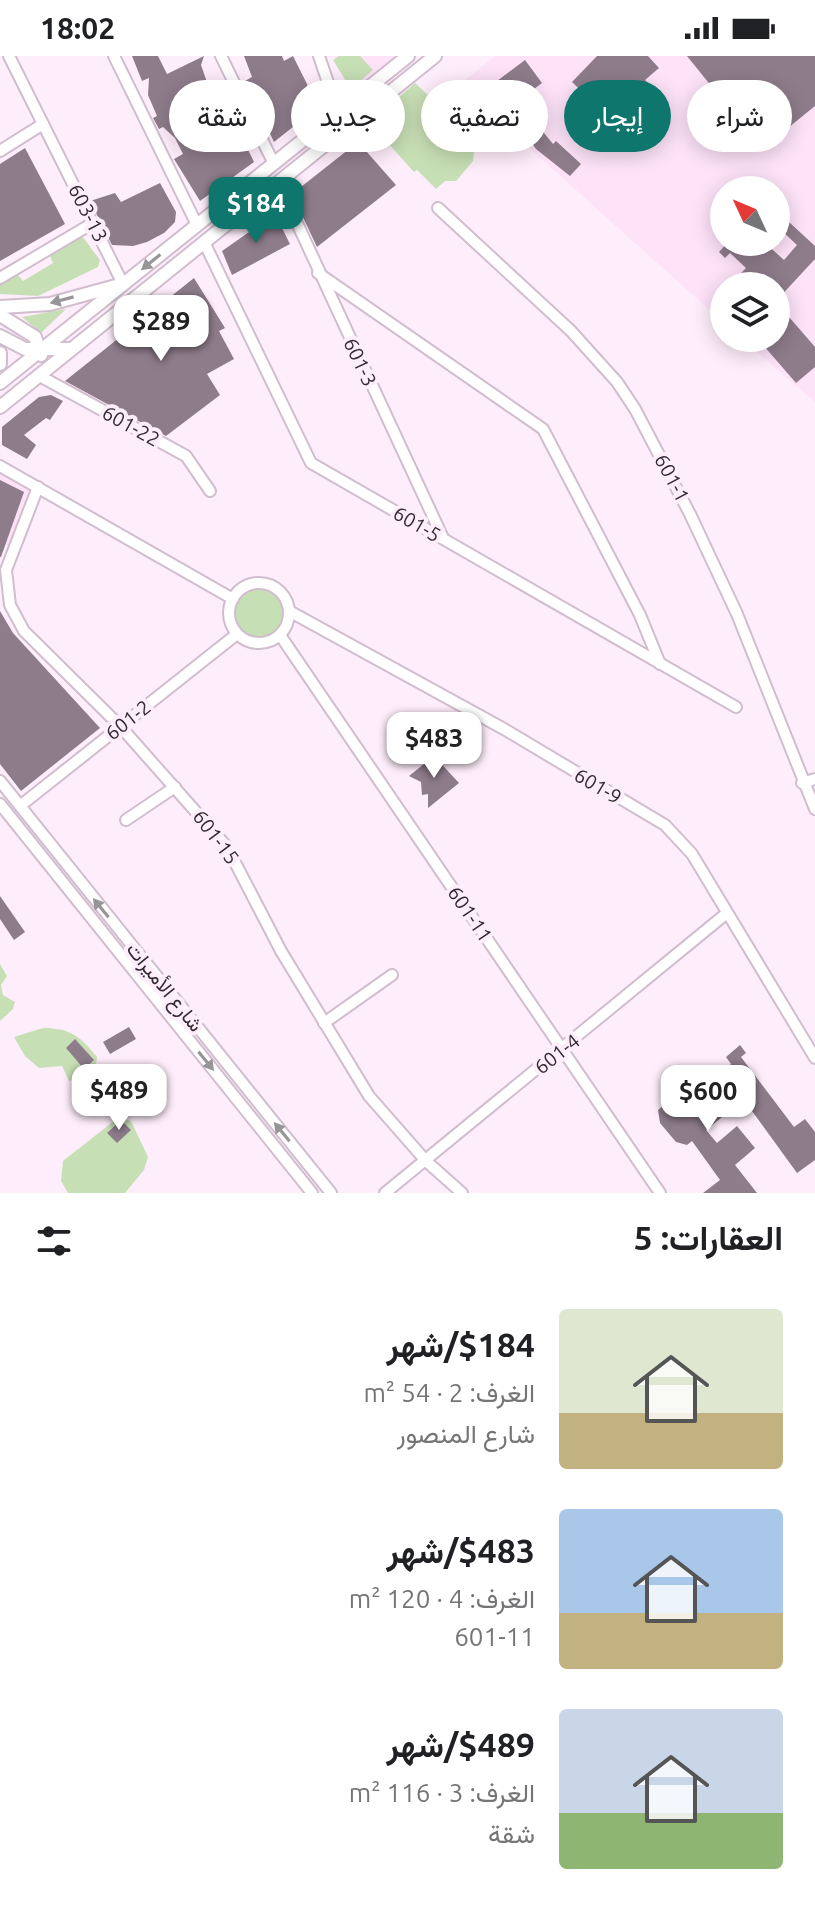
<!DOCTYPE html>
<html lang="ar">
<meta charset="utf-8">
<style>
:root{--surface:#fff;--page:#f2f2f2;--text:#202124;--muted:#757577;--accent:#0f766e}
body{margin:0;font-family:Ubuntu,Vazirmatn,sans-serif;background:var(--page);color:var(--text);direction:rtl;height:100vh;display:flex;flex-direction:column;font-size:30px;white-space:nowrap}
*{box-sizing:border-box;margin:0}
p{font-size:26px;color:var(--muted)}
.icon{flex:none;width:44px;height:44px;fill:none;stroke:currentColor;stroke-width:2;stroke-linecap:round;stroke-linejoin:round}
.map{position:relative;height:1137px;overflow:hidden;direction:ltr}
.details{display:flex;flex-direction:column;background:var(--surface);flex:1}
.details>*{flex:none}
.hud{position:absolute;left:24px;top:24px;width:768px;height:72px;direction:rtl;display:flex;gap:16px}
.needle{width:52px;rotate:314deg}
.buttons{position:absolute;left:710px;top:120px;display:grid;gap:16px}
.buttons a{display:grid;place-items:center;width:80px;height:80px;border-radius:50%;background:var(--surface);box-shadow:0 4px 20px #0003;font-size:40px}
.price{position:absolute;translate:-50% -68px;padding:0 18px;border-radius:16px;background:#fff;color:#222;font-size:26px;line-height:52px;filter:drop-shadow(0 2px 4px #0008)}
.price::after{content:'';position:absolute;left:50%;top:48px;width:24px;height:18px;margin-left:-12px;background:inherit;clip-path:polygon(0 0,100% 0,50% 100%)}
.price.on{background:var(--accent);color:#fff}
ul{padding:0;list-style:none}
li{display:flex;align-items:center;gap:24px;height:200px;padding:0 32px}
li span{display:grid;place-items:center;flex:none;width:224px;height:160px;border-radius:8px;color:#555}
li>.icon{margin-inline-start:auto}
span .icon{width:96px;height:96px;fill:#fffc;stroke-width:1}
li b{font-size:34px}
h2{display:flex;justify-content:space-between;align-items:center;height:96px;padding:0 32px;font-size:34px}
.tag{padding:0 28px;border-radius:36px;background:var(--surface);box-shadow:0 4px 20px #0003;font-size:28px;line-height:72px}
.tag.on{background:var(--accent);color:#fff}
.status{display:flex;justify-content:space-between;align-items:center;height:56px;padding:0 40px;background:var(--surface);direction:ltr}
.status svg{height:22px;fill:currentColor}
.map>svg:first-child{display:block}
.built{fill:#fde2f8;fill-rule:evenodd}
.green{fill:#c7dfb5}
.building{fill:#8e7c8b}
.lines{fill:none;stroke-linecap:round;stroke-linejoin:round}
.minor-casing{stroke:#d1bdce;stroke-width:14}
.major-casing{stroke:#d1bdce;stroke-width:16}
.minor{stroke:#fff;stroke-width:10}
.major{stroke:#fff;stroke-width:12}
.oneway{fill:#989598}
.labels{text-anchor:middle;stroke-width:8;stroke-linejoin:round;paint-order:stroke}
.street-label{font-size:20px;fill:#322b31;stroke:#feeefb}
</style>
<div class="status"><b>18:02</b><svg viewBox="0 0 49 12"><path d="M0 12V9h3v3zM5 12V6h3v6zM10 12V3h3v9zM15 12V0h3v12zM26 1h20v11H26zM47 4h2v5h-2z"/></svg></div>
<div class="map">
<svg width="815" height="1137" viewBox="0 0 815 1137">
<rect width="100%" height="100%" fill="#feeefb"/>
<!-- built -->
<g class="built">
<path d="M334,0H399L350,37Z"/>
<path d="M495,0H815V346L741,282H776V230H724V267L459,29ZM724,134H776V186H724Z"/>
<path d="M0,416L28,430L31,436L10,490L0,487Z"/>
</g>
<!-- green -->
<g class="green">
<path d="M339,0H360L373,14L351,33L333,4Z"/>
<path d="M415,27L475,83L473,105L456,125H445L436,133L417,114L414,116L370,67Z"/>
<path d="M82,180L100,204L98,211L38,240L0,238V228L17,218L23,225L53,207L50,200Z"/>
<path d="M66,253L41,277L22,261Z"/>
<circle cx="259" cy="557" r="25"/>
<path d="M0,908L7,920L1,929L3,939L15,946L13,953L0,965Z"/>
<path d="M43,972C70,972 80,980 97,1001L95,1016L69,1025L62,1010L39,1012L25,1000L14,981Z"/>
<path d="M119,1061L131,1065L148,1101L144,1114L125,1137H68L61,1125L63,1105Z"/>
</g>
<!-- building -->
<g class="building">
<path d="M132,0H158L167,18L204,0L201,9L208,29L223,58L229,55L254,106L200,145L174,103L183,98L175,82L163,71L159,73L153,62L157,60L148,39L149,22L142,25Z"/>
<path d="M244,0H282L284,5L293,0L307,28L313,55L274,86L245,25L252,21Z"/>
<path d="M597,0H648L659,12L645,24L657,35L620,72L572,26Z"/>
<path d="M687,0H815V50L762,93Z"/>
<path d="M525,4L542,27L518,45L553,88L556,85L581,108L570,120L536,93L508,53L498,60L481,37Z"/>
<path d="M358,86L396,129L317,191L292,138Z"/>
<path d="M25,92L65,168L0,205V108Z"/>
<path d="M160,127L176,156L175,166L164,177L147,186L133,190L112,189L90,145L115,137L121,146Z"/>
<path d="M776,154L815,190V203L776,245V230H756L741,217L746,212L730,197L725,202L719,196L728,186H764L784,204L797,189L781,174L776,179Z"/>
<path d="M275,158L290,188L232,219L222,195Z"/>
<path d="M194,222L225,272L219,275L234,303L207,318L220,339L166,380L65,325Z"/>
<path d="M776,246L815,291V311L796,327L757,282H776Z"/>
<path d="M51,339L63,345L50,364L46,362L24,379L36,389L27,403L2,389V371L39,341Z"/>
<path d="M0,424L24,436L1,501H0Z"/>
<path d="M0,555L13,577L100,672L21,735L0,708Z"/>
<path d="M434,700L459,727L428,752V738L422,739L421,726L409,720Z"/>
<path d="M0,840L25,876L14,884L0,863Z"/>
<path d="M129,971L136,983L110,998L103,986Z"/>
<path d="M75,983L94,1004L84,1013L66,992Z"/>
<path d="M740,989L746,997L741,1001L794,1071L805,1063L815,1076V1104L797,1117L723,1015L731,1008L726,1001Z"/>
<path d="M703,1017L732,1053L706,1074L717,1087L737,1070L755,1092L735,1109L757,1137H703L720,1124L692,1085L687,1089L676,1086L660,1067L658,1054Z"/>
<path d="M121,1064L131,1074L117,1087L107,1077Z"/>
</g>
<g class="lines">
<defs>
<g id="minor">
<path d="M9,0L123,228"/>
<path d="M114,0L197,169"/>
<path d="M221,0L274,108"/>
<path d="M319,0L338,56"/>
<path d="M0,95L43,68"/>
<path d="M278,126L443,482"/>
<path d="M438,152L571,275L617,326L635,353L690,458L737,558L815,753"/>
<path d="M204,186L311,407L736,651"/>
<path d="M318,217L543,373L640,559L660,608"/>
<path d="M0,222L93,167"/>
<path d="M38,319L186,400L210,435"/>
<path d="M0,410L233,543"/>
<path d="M38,431L6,514L10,549L24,575L120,670L227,791L281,895L369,1040L426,1105L462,1137"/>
<circle cx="259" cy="557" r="30"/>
<path d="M289,555L504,673L665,769L692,798L815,1002"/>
<path d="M280,579L660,1137"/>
<path d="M0,725L331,1137"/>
<path d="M802,727L815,723"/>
<path d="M0,748L312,1137"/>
<path d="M20,750L237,578"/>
<path d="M126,764L175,731"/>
<path d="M324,967L392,919"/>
<path d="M385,1137L727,857"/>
</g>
<g id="major">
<path d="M0,251L50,248L116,230"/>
<path d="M0,259L35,281L41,299"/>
<path d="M0,280L25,293H70"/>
<path d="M0,297V308"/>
<path d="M0,327L408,0"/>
<path d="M0,351L435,0"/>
</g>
</defs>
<!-- minor casing -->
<use href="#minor" class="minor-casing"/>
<!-- major casing -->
<use href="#major" class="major-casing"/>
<!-- minor -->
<use href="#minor" class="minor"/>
<!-- major -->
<use href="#major" class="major"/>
</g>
<!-- one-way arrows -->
<defs><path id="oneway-solid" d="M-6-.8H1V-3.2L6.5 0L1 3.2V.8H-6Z" transform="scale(2)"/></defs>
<g class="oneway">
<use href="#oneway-solid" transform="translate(151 206) rotate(141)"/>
<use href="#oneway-solid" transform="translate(62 244) rotate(165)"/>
<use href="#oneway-solid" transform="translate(101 852) rotate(-129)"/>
<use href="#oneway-solid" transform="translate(206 1005) rotate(51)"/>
<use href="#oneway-solid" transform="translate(282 1076) rotate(-129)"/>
</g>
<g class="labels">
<!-- street labels -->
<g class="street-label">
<text transform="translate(88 157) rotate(63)" y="7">603-13</text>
<text transform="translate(360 306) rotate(65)" y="7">601-3</text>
<text transform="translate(131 370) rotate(29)" y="7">601-22</text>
<text transform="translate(672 422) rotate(62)" y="7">601-1</text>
<text transform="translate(417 468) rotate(30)" y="7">601-5</text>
<text transform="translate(128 664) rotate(-38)" y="7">601-2</text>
<text transform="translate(598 730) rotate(31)" y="7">601-9</text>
<text transform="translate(216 781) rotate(53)" y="7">601-15</text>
<text transform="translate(470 858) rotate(56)" y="7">601-11</text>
<text transform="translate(165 931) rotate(51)" y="7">شارع الأميرات</text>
<text transform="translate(557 998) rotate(-38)" y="7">601-4</text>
</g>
</g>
</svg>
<div class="buttons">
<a><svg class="needle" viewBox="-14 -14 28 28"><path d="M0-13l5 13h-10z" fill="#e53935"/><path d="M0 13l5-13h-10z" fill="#757577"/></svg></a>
<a><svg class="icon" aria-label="layers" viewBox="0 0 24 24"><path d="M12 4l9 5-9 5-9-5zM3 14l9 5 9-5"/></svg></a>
</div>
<b class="price on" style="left:256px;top:189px">$184</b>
<b class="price" style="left:161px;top:307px">$289</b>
<b class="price" style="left:434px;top:724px">$483</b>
<b class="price" style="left:119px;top:1076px">$489</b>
<b class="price" style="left:708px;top:1077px">$600</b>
<div class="hud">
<a class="tag">شراء</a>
<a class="tag on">إيجار</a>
<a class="tag">تصفية</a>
<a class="tag">جديد</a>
<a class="tag">شقة</a>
</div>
</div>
<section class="details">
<h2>العقارات: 5<svg class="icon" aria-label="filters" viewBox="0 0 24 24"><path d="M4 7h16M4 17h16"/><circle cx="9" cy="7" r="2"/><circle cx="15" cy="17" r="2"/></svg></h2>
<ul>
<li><span style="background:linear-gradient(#dfe7d0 65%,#c2b280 0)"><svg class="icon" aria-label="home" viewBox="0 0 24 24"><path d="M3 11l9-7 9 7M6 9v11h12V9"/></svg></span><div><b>$184/شهر</b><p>الغرف: 2 · 54 m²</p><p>شارع المنصور</p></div></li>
<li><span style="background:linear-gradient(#a9c7e8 65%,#c2b280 0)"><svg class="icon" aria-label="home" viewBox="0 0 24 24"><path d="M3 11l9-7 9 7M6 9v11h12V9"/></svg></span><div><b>$483/شهر</b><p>الغرف: 4 · 120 m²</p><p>601-11</p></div></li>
<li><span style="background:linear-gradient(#c9d6e8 65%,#8fb573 0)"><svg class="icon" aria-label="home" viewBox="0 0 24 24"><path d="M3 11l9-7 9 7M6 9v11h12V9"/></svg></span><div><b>$489/شهر</b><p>الغرف: 3 · 116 m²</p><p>شقة</p></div></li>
</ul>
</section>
